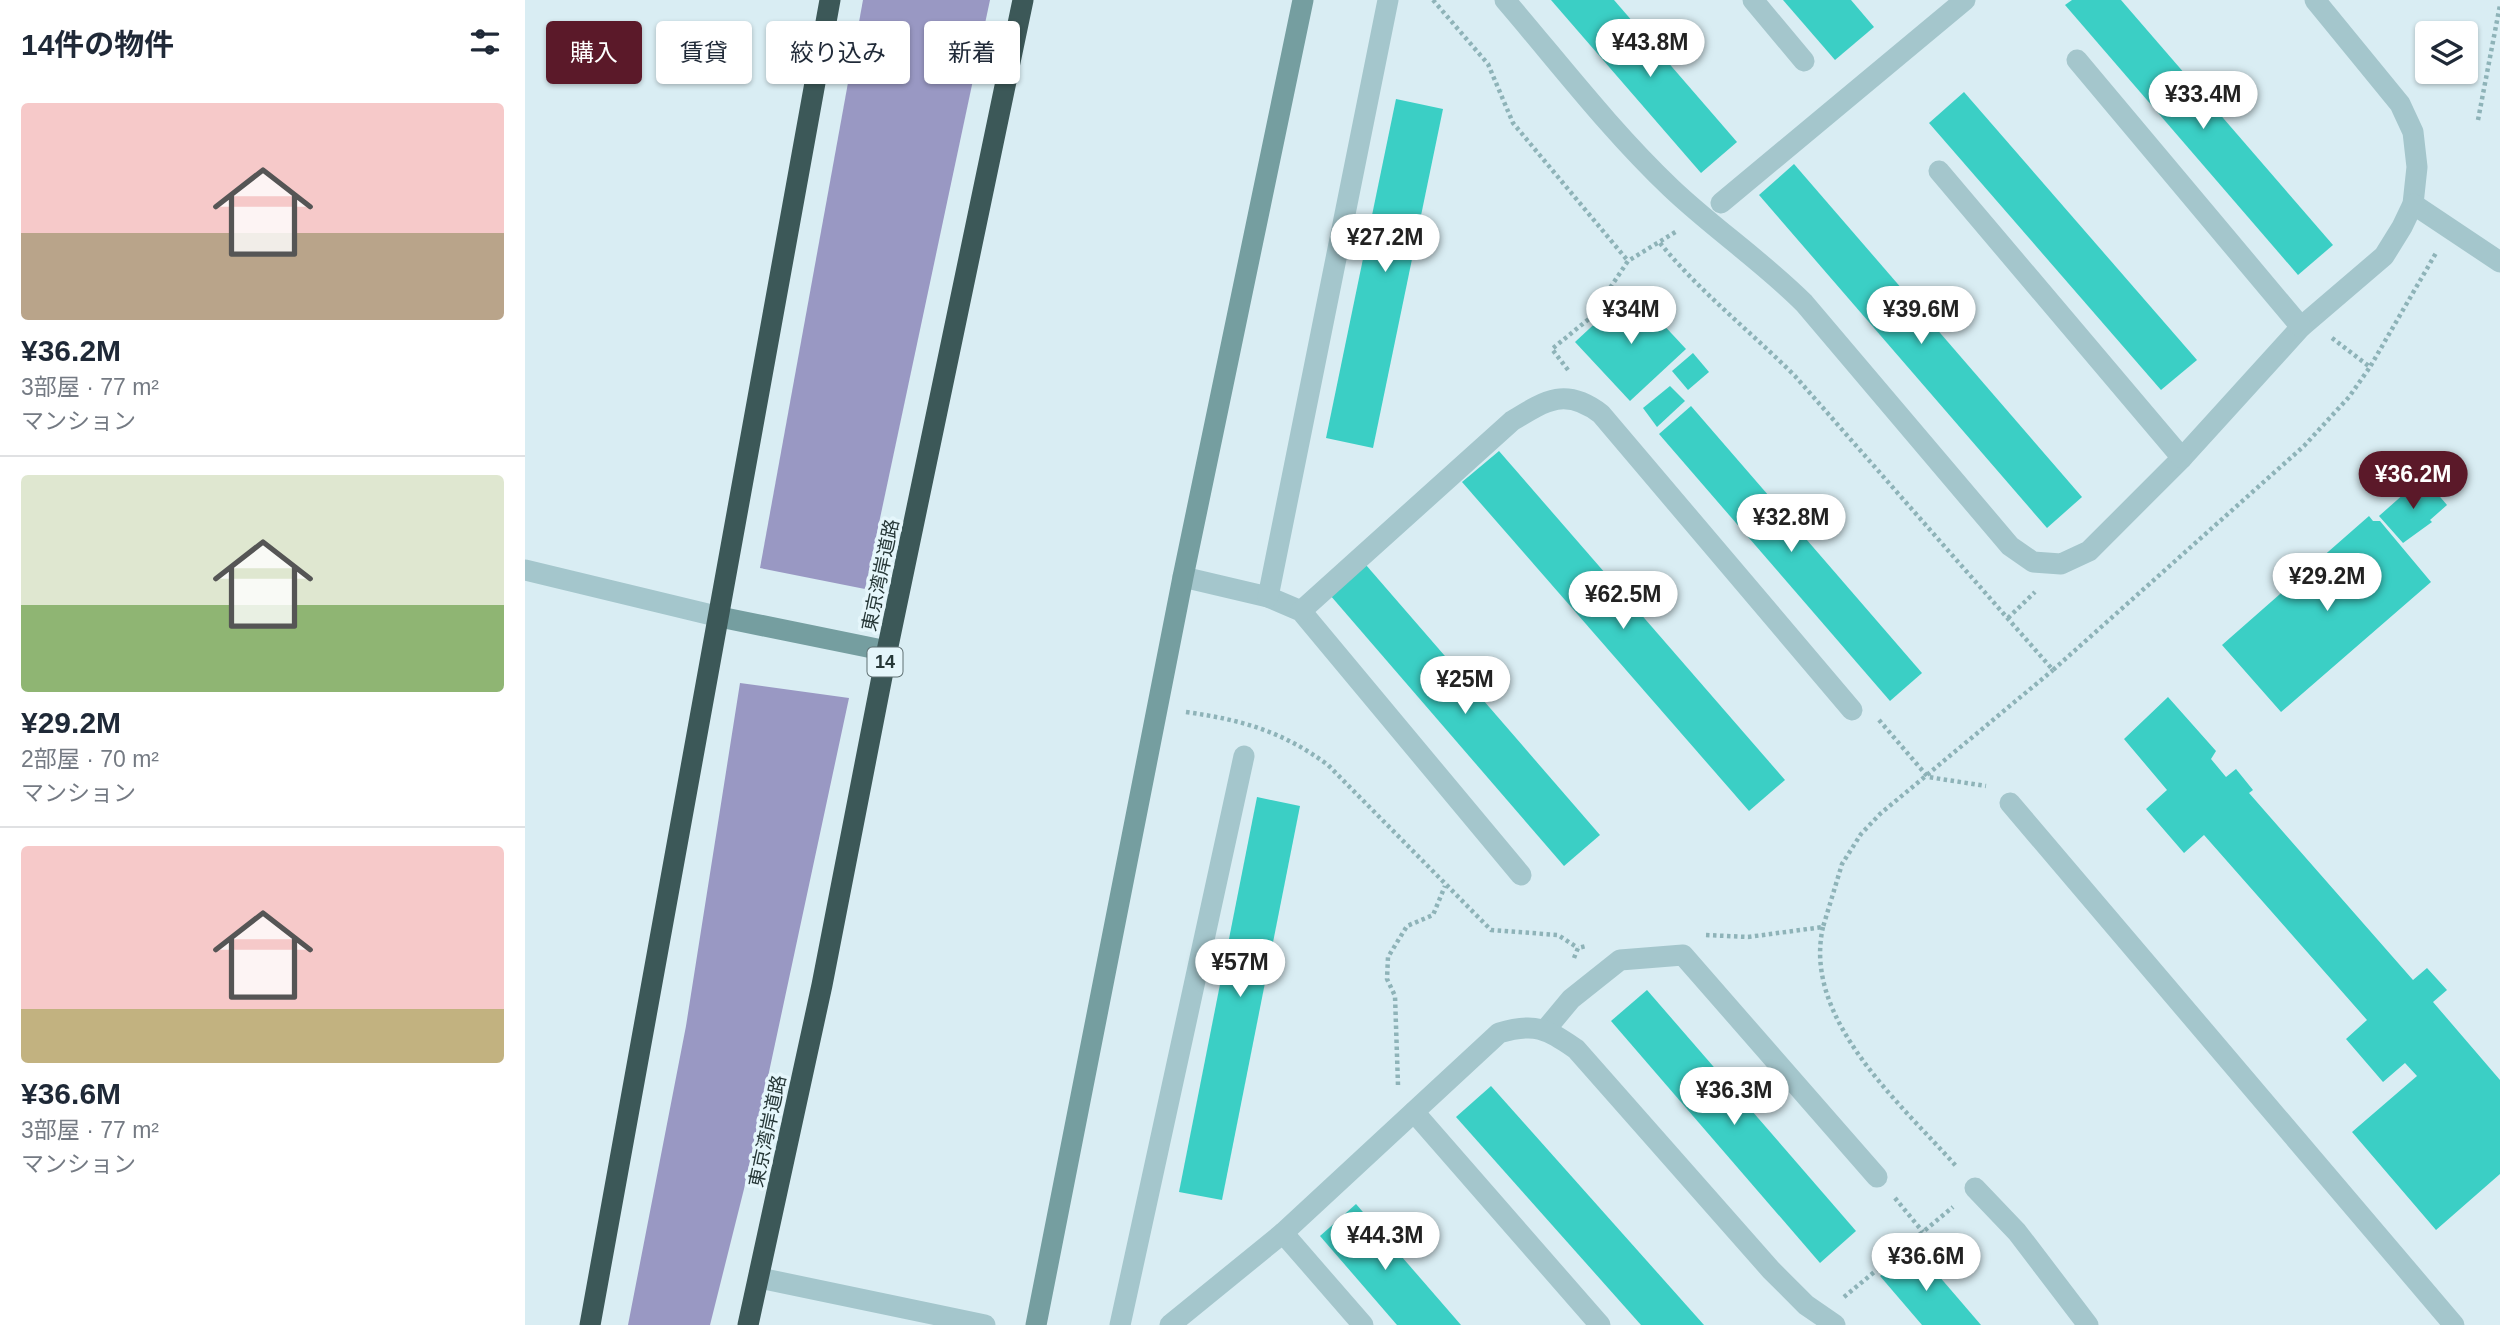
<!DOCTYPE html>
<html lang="ja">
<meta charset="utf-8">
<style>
:root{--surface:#fff;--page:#f6f6f7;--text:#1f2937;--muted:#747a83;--line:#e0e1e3;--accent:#5b1929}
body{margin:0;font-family:Helvetica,"Noto Sans JP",sans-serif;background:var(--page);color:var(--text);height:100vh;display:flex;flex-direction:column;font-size:26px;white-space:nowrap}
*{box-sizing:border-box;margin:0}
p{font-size:23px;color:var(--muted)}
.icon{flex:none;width:38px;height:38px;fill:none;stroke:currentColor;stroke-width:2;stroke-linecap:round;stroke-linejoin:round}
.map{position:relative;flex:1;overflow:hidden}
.drawer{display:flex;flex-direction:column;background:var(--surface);width:525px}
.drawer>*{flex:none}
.hud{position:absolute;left:21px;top:21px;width:665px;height:63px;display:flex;gap:14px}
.fabs{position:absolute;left:1890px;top:21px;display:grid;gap:14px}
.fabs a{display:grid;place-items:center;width:63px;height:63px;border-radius:7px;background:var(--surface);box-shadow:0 2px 5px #0004;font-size:35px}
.price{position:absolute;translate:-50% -60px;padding:0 16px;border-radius:24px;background:#fff;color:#222;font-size:23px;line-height:46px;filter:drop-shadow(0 2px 4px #0008)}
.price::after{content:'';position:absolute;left:50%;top:42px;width:21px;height:16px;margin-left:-10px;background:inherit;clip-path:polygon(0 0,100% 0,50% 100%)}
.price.on{background:var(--accent);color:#fff}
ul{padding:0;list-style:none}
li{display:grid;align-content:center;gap:14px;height:371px;padding:0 21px}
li+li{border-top:2px solid var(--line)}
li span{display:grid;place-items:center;height:217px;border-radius:7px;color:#555}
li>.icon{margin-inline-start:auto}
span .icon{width:126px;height:126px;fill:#fffc;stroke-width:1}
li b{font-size:30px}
h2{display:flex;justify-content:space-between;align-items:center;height:84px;padding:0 21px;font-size:30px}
.chip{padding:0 24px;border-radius:7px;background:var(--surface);box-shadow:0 2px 5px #0004;font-size:24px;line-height:63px}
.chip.on{background:var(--accent);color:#fff}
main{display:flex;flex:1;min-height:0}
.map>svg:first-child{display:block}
.green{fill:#9998c3}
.building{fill:#3bcfc5}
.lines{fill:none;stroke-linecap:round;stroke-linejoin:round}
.path{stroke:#8eb3b8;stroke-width:4.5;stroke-dasharray:3.5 3.5;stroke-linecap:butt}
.lane{stroke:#a4c6cc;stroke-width:21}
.street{stroke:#a4c6cc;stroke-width:21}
.secondary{stroke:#759ea0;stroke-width:21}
.highway{stroke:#3c5858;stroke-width:21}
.labels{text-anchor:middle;stroke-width:7;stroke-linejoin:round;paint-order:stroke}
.shield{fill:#e5f6fb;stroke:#5f7072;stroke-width:2}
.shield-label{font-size:18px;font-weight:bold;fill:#263737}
.street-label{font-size:19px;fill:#263737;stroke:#e5f6fb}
</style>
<main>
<section class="drawer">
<h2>14件の物件<svg class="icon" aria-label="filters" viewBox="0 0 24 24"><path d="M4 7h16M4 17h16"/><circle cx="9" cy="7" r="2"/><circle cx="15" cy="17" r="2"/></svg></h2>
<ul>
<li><span style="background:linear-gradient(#f6c9c9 60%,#b9a48a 0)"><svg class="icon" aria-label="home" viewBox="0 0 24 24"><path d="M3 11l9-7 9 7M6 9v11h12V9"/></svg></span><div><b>¥36.2M</b><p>3部屋 · 77 m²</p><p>マンション</p></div></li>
<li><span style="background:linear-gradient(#dfe7d0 60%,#8fb573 0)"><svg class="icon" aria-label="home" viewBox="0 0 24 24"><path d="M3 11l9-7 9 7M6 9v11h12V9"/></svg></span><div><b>¥29.2M</b><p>2部屋 · 70 m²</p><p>マンション</p></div></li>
<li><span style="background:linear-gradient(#f6c9c9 75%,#c2b280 0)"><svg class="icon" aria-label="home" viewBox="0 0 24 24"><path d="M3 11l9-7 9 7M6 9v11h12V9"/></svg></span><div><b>¥36.6M</b><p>3部屋 · 77 m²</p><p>マンション</p></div></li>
</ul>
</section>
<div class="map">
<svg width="1975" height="1325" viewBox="0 0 1975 1325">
<rect width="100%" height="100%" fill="#d9edf3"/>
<!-- green -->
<g class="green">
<path d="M338,0H465L340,589L235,568Z"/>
<path d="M215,683L324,698L219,1189L185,1325H103L161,1026Z"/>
</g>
<!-- building -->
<g class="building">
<path d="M1026,0H1089L1212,142L1176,173Z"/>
<path d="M1258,0H1326L1349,27L1310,60Z"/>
<path d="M1547,0H1596L1808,245L1773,275L1540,5Z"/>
<path d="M1439,92L1672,360L1636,390L1404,123Z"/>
<path d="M871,99L918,109L848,448L801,438Z"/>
<path d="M1269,164L1557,497L1522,528L1234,195Z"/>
<path d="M1106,290L1161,349L1105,401L1050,342Z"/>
<path d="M1168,353L1184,372L1163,390L1147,371Z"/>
<path d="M1145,386L1160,401L1132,427L1118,408Z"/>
<path d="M1166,406L1397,673L1365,701L1134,434Z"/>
<path d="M974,451L1260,780L1224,811L937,482Z"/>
<path d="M1898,477L1922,505L1905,520L1907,522L1878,543L1854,516Z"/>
<path d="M1844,516L1848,521H1855L1906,582L1756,712L1697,645Z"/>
<path d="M841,565L1075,835L1039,866L805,595Z"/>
<path d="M1643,697L1691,751L1686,759L1701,777L1711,769L1728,790L1724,793L1888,980L1902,968L1922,990L1908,1002L1975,1080V1174L1911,1230L1827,1132L1892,1076L1880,1063L1858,1082L1821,1039L1842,1020L1679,835L1659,853L1621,809L1642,790L1599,739Z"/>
<path d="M732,797L775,806L697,1200L654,1192Z"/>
<path d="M1122,990L1331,1231L1295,1263L1086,1021Z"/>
<path d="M966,1086L1179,1325H1116L931,1117Z"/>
<path d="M831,1204L936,1325H872L795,1236Z"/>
<path d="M1389,1247L1456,1325H1397L1355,1276Z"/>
</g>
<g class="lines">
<!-- path -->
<g class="path">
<path d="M908,0L963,64L988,123L1103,261"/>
<path d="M1953,120L1975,5"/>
<path d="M1135,243C1175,292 1225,331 1270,376L1528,670L1779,446L1824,397L1845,367"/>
<path d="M1807,338L1845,367L1911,253"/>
<path d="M1043,370L1027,349L1065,318L1103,261L1152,231"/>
<path d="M1483,618L1510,592"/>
<path d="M661,712C717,720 757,731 803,765L966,930L1033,935L1053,948"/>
<path d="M1354,720L1403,777L1461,786"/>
<path d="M1298,927C1277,1019 1375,1103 1431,1166"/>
<path d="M1181,935L1223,937L1298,927L1317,864L1336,834L1355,814L1528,670"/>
<path d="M1049,958L1053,948L1061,946"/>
<path d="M873,1085L870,996L862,979L863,957L882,926L908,915L920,886"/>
<path d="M1370,1198L1398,1232"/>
<path d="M1319,1297L1428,1207"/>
</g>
<!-- lane -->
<g class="lane">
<path d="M980,0C1034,63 1085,130 1146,188C1188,228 1237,261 1279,303L1485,546L1508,562L1536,564L1564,551L1657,458L1776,327L1859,256L1877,227L1888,204L1892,167L1888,132L1875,104L1790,0"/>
<path d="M1228,0L1279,61"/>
<path d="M1552,60L1776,327"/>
<path d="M1414,171L1657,458"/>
<path d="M1888,204L1975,262"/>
<path d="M658,577L743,597L776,611L996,875"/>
<path d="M743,597L863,0"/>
<path d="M776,611L987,421C1021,400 1041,387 1076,414L1327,710"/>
<path d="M1485,803L1929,1325"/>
<path d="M1021,1029L1046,999L1095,960L1158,955L1352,1177"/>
<path d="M889,1112L1075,1325"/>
<path d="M758,1233L838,1325"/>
<path d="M595,1325L719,756"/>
<path d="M645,1325L758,1233L974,1033C1011,1022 1021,1029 1051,1049L1246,1270L1281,1305L1310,1325"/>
</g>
<!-- street -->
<g class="street">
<path d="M1196,203L1440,0"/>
<path d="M0,570L195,617"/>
<path d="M1450,1188L1492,1232L1563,1325"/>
<path d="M235,1278L460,1325"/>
</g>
<!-- secondary -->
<g class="secondary">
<path d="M195,617L362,651"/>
<path d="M511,1325L658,577L778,0"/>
</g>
<!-- highway -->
<g class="highway">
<path d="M65,1325L305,0"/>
<path d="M223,1325L297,985L362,651L498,0"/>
</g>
</g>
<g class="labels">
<!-- shield labels -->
<rect class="shield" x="342.5" y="647.5" width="35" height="29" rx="5"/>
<g class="shield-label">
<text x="360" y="668">14</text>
</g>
<!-- street labels -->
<g class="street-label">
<text transform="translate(355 575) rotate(-78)" y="7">東京湾岸道路</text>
<text transform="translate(242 1131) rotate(-78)" y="7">東京湾岸道路</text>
</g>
</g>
</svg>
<div class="fabs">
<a><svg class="icon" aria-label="layers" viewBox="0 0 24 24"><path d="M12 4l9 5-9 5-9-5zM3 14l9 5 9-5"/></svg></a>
</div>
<b class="price" style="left:1125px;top:79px">¥43.8M</b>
<b class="price" style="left:1678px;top:131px">¥33.4M</b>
<b class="price" style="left:860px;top:274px">¥27.2M</b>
<b class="price" style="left:1106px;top:346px">¥34M</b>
<b class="price" style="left:1396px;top:346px">¥39.6M</b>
<b class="price on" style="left:1888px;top:511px">¥36.2M</b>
<b class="price" style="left:1266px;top:554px">¥32.8M</b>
<b class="price" style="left:1802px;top:613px">¥29.2M</b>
<b class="price" style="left:1098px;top:631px">¥62.5M</b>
<b class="price" style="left:940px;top:716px">¥25M</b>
<b class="price" style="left:715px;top:999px">¥57M</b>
<b class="price" style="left:1209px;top:1127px">¥36.3M</b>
<b class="price" style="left:860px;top:1272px">¥44.3M</b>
<b class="price" style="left:1401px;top:1293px">¥36.6M</b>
<div class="hud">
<a class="chip on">購入</a>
<a class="chip">賃貸</a>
<a class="chip">絞り込み</a>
<a class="chip">新着</a>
</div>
</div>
</main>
